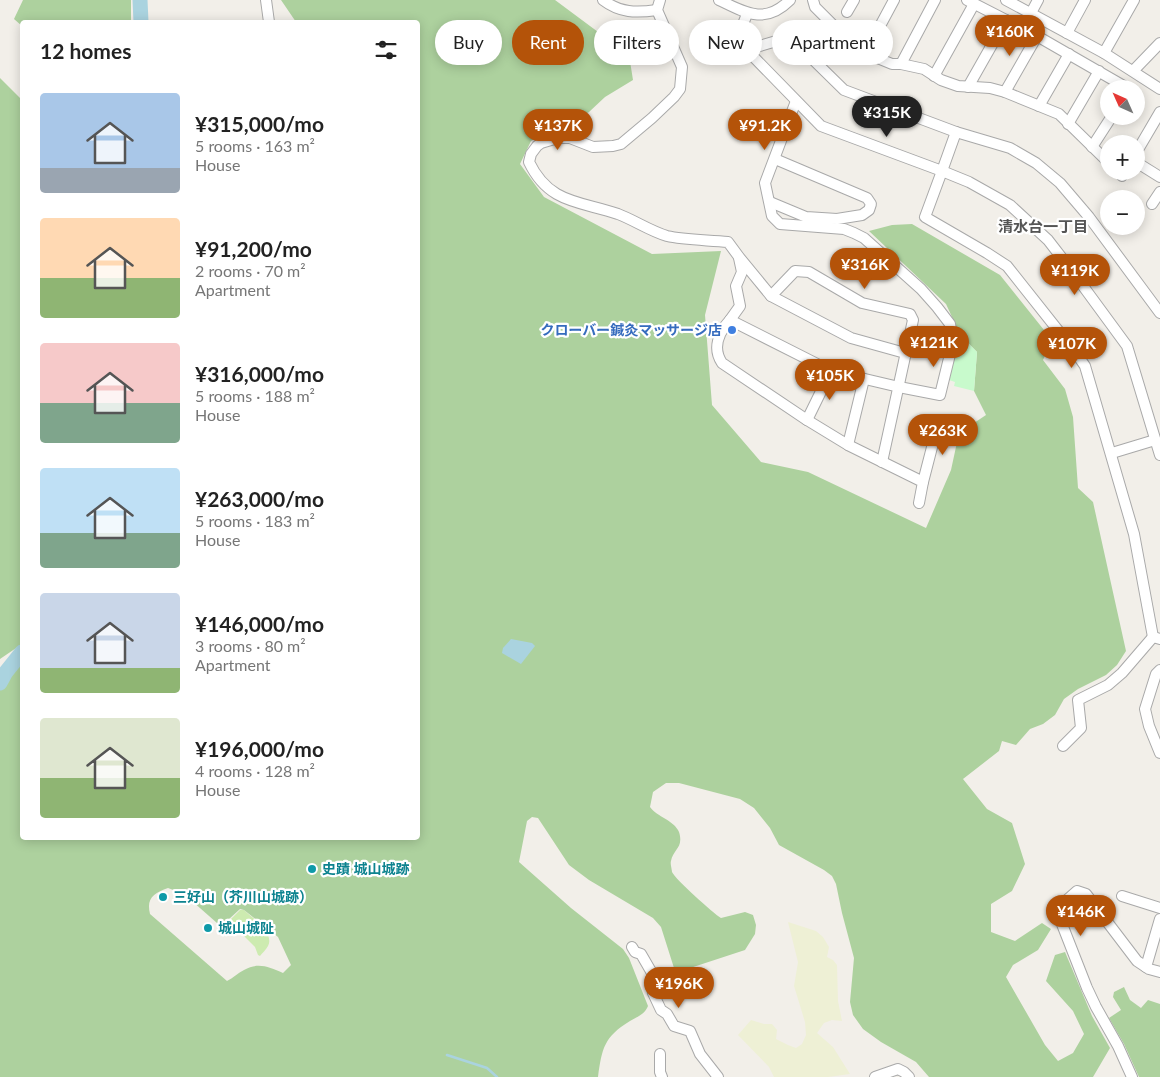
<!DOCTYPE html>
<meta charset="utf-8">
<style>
:root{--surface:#fff;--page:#f2f2f2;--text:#222;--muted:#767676;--accent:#b45309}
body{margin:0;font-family:Lato,"Noto Sans JP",sans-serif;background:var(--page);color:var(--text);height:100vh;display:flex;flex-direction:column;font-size:19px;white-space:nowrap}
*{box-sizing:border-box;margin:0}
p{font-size:16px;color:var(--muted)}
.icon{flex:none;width:28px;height:28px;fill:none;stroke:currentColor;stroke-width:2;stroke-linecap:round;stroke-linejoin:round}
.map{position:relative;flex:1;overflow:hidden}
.side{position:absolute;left:20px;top:20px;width:400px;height:820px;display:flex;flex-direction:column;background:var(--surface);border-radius:5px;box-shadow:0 2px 12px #0003}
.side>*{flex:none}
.top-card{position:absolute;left:435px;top:20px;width:475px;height:45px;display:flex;gap:10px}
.needle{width:32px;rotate:315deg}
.buttons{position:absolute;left:1100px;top:80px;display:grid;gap:10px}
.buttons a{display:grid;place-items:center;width:45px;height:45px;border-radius:50%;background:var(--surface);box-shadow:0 2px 12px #0003;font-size:25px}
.price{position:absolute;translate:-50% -42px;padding:0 11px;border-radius:18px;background:var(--accent);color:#fff;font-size:16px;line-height:32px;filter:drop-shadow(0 1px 2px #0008)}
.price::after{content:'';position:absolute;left:50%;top:30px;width:15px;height:11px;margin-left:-8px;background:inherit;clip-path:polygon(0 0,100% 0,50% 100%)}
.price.current{background:#222;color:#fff}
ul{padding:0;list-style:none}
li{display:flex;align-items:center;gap:15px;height:125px;padding:0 20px}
li span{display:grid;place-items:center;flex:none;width:140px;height:100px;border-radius:5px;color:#555}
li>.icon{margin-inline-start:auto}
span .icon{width:60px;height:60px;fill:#fffc;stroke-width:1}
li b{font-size:21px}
h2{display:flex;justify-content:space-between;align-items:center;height:60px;padding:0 20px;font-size:21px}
.tag{padding:0 18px;border-radius:22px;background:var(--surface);box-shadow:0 2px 12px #0003;font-size:18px;line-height:45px}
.tag.current{background:var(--accent);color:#fff}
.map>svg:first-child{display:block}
.farmland{fill:#eef0d5}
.grass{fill:#cdebb0}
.forest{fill:#add19e;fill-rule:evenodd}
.park{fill:#c8facc}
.water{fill:#aad3df}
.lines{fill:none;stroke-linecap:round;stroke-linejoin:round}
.stream{stroke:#aad3df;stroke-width:2.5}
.river{stroke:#aad3df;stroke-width:15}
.street-casing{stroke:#a9a9a9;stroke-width:12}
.street{stroke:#fff;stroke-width:10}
.shop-dot{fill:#3f7fe0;stroke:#fff;stroke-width:2}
.culture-dot{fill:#0f9aa8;stroke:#fff;stroke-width:2}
.labels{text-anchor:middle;stroke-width:4.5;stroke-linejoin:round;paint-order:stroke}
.shop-label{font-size:14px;font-weight:bold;fill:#366cbe;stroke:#fff;text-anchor:end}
.culture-label{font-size:14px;font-weight:bold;fill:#0d838f;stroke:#fff;text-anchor:start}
.neighbourhood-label{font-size:15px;font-weight:bold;fill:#555;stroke:#fff}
</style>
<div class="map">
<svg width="1160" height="1077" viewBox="0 0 1160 1077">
<rect width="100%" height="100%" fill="#f2efe9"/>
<!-- farmland -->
<path class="farmland" d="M788,922L816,931L823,937L829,947L827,957L833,960L837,965L838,1001L842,1021L832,1020L824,1023L817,1033L833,1047L850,1074L828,1077H774L769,1067L738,1035L751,1020L764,1024H772L777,1030L776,1039L788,1045L796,1048L802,1044L806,1035L805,1022L794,986L798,962Z"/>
<!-- grass -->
<path class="grass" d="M240,910H244C252,918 275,933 268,946C266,950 262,953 260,956L258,955L255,947L229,921Z"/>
<!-- forest -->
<g class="forest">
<path d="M23,0H131V22H22V26L14,19Z"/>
<path d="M281,0H555L629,55L633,80L605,97L589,112L564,128L548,130L531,141L520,164L544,197L652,254L721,251L705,315L712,405L761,462L808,472L926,528L951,470L959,433L986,415L974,391L977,352L955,330L952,317L946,304L869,231L892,225L912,224L1000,275L1052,340L1043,360L1065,389L1073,417L1078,488L1093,502L1126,651L1117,665L1106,675L1078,689L1064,699L1055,715L1043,724L1030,729L1016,745L1002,741L999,751L963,779L987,809L1012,823L1025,864L1012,891L991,904V932L1015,941L1042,923L1051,929L1038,950L1013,965L1006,977L1045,1045L1058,1061L1073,1053L1084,1034L1073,1011L1046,981L1055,955L1065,952L1092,1016L1110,1048L1093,1077H929L916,1062L881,1042L863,1029L853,1015L850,1002L854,958L842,913L836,884L832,876L824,870L779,845L770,828L754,808L740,799L679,783H666L653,792L650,807C657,817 674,820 679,832C684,848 673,849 671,861C670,863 672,870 672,872C675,879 713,913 721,918L745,912L753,915L756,925L755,934L745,950L681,971L674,968L661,927L653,918L589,880L569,865L538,818L532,817L527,821L519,862L571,908L623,949L629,958L648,1006C645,1014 637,1017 630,1021C604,1037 602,1048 598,1077H0V689L6,677L22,660V838H418V22H296ZM168,888L184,894L217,923L228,920L240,909L244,910L278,937L291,965L283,973C269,967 258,962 244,970C238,973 233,978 227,981L150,914C146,898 154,893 168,888Z"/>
<path d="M0,78L22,100V644L0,659Z"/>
<path d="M1124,987L1130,1000L1141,1008L1148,1000L1160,1004V1077H1139L1124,1044L1109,1018L1121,1010L1113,997L1114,992Z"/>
</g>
<!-- park -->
<path class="park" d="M955,330L977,352L974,391L954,386L955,382L949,380L957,340Z"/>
<!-- water -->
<path class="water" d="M511,639L532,643L535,646L521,664L502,653L503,648Z"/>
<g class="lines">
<!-- stream -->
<path class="stream" d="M447,1055L487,1068L497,1077"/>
<!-- river -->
<g class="river">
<path d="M140,0L141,22"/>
<path d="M0,683L6,672L22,652"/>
</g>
<defs>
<g id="street">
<path d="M266,0L269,22"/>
<path d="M603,0C620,13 636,13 657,10"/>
<path d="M660,0L657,10L682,67L680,89L674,97L652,118L621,144L613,146L593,147L570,138H558L541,143L537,146L531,154L529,162C549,204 580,201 618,214C634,220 650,231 667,236C684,240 709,240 728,242L739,257L771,296L795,271L809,272L862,303L910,314L913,320L882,462"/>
<path d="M719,0C746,13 765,25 790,0"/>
<path d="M813,0L815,7L858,50L892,64H901L924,69L941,80L958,86L990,88L1005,92L1059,114L1109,163"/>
<path d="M967,0L1037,36L1129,89"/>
<path d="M1006,0L1104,53L1160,89"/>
<path d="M847,12L854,0"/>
<path d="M1031,13L1038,0"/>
<path d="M747,14L740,32L743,46L821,126L942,171L956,132"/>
<path d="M1067,33L1085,0"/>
<path d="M746,50L790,37L844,90L956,132L1010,148L1036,163L1060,183L1089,217L1160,313"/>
<path d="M1104,53L1134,0"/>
<path d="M865,54L894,0"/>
<path d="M901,64L935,0"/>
<path d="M1133,71L1160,43"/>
<path d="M934,76L974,4"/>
<path d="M968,87L1006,20"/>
<path d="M1005,92L1037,36"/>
<path d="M1039,106L1069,54"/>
<path d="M1068,124L1099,71"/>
<path d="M1092,147L1112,116"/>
<path d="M1136,153L1160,112"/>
<path d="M1136,162L1160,177"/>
<path d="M1118,171L1122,176L1125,171"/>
<path d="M770,202L806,217L837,219L862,215L869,210L871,204L867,198L775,159"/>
<path d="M1152,204L1160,192"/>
<path d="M739,258L742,272L736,286L740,306L730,320L831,371L899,387L940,395L953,342L950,324L937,307L921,289L864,238L854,233L844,229L780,224L772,216L765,183L796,101"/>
<path d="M771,296L851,338L905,353"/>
<path d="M730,320C719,332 712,348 722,363L807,420L848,445L923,482L919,503"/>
<path d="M807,420L831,371"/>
<path d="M848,445L864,379"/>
<path d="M1112,453L1155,440"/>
<path d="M923,482L938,424"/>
<path d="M1153,637L1134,534L1085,366L1076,353L1007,266L987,253L925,217L942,171L969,182L1010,205L1048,240L1072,271L1127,346L1160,455"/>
<path d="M1160,670L1156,674L1145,709L1149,726L1160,753"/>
<path d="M1063,746L1081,728L1078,700L1108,685L1122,673L1153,637L1160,639"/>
<path d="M1122,896L1160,908"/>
<path d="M632,947L635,952L641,954L652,973L656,991L653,993L661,1010L667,1014L674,1026L690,1031L700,1054L718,1077"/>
<path d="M1146,967L1160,919"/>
<path d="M660,1054V1072L662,1077"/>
<path d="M875,1077L898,1069L904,1072L909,1077"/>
<path d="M1132,1077L1118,1046L1096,1007L1087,988L1058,914L1060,906L1077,891L1086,894L1137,961L1149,969L1160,972"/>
</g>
</defs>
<!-- street casing -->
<use href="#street" class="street-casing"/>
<!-- street -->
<use href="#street" class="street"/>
</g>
<!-- markers -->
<circle class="shop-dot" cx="732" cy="330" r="5"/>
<g class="culture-dot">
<circle cx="312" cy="869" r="5"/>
<circle cx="163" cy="897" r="5"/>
<circle cx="208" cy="928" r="5"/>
</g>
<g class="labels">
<!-- shop labels -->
<g class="shop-label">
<text x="722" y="335">クローバー鍼灸マッサージ店</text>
</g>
<!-- culture labels -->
<g class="culture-label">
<text x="322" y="874">史蹟 城山城跡</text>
<text x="173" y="902">三好山（芥川山城跡）</text>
<text x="218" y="933">城山城阯</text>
</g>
<!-- neighbourhood labels -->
<g class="neighbourhood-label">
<text x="1043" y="232">清水台一丁目</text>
</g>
</g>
</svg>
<div class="buttons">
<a><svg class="needle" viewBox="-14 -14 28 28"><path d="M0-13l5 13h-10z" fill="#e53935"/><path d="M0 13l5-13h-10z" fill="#767676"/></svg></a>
<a>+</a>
<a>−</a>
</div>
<b class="price" style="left:1010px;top:57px">¥160K</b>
<b class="price current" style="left:887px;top:138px">¥315K</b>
<b class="price" style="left:558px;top:151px">¥137K</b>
<b class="price" style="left:765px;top:151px">¥91.2K</b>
<b class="price" style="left:865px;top:290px">¥316K</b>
<b class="price" style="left:1075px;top:296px">¥119K</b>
<b class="price" style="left:934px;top:368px">¥121K</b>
<b class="price" style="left:1072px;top:369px">¥107K</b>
<b class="price" style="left:830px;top:401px">¥105K</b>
<b class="price" style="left:943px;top:456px">¥263K</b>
<b class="price" style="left:1081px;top:937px">¥146K</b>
<b class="price" style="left:679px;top:1009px">¥196K</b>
<div class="top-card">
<a class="tag">Buy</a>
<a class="tag current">Rent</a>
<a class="tag">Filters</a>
<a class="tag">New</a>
<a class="tag">Apartment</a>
</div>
<section class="side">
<h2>12 homes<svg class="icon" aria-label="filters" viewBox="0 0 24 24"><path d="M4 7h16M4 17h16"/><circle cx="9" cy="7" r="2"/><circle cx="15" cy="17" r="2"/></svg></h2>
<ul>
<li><span style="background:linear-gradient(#a9c7e8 75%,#9aa5b1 0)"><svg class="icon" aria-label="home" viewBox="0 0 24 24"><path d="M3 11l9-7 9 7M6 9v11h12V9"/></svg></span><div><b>¥315,000/mo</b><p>5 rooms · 163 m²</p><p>House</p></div></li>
<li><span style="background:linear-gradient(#ffd9b3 60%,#8fb573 0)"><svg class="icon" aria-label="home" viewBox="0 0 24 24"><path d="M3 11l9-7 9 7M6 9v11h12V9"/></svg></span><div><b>¥91,200/mo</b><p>2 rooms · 70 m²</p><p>Apartment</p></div></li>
<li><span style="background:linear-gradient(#f6c9c9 60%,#7fa58c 0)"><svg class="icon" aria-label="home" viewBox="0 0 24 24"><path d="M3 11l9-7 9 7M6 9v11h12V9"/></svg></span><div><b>¥316,000/mo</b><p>5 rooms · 188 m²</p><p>House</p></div></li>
<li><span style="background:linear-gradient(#bfe0f5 65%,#7fa58c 0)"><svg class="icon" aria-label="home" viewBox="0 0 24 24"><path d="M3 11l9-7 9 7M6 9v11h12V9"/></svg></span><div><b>¥263,000/mo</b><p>5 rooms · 183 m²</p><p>House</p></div></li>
<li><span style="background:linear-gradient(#c9d6e8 75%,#8fb573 0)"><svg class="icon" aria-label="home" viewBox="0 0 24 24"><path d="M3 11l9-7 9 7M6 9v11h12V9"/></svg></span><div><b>¥146,000/mo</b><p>3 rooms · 80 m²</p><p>Apartment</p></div></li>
<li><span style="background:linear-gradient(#dfe7d0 60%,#8fb573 0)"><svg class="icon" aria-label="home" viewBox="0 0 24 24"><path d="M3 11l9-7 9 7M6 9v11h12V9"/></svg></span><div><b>¥196,000/mo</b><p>4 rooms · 128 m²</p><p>House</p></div></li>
</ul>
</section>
</div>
